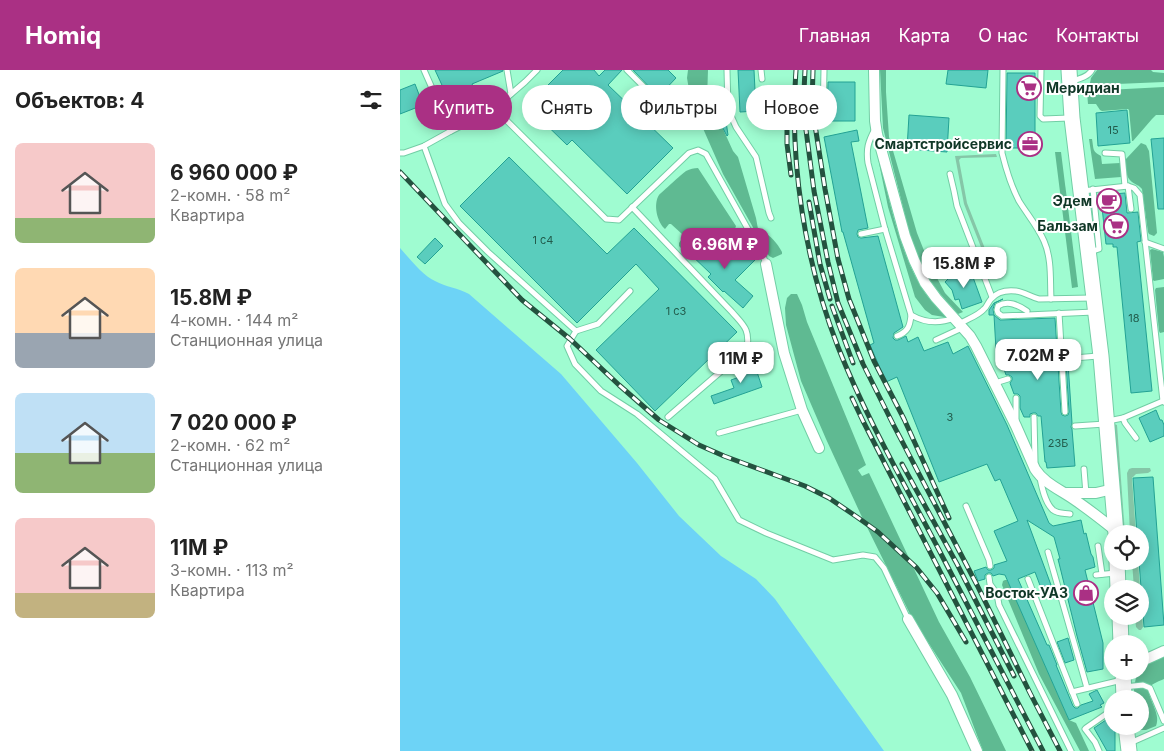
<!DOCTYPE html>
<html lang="ru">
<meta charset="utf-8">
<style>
:root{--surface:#fff;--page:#f6f6f6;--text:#222;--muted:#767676;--accent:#aa3084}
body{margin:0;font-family:Inter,sans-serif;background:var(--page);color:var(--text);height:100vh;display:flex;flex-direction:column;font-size:19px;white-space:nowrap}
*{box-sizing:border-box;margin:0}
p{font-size:16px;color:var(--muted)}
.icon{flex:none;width:28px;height:28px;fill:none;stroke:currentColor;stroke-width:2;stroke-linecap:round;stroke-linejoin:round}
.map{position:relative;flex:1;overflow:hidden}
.details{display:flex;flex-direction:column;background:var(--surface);width:400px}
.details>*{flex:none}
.banner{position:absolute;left:15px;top:15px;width:475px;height:45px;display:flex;gap:10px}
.fabs{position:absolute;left:704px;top:455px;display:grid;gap:10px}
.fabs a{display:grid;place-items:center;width:45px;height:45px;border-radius:50%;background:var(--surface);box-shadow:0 2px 12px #0003;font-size:25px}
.price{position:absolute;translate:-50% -42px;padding:0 11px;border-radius:10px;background:#fff;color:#222;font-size:16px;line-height:32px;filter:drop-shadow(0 1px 2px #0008)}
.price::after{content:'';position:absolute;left:50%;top:30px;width:15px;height:11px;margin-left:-8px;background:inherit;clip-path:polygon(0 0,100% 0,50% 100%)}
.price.current{background:var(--accent);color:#fff}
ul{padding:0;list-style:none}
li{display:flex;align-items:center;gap:15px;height:125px;padding:0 15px}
li span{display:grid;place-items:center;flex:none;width:140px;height:100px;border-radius:8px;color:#555}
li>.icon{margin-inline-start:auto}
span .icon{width:60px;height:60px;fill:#fffc;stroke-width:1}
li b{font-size:21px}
h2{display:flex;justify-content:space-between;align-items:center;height:60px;padding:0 15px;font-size:21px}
.tag{padding:0 18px;border-radius:22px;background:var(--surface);box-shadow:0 2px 12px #0003;font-size:18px;line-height:45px}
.tag.current{background:var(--accent);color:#fff}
header{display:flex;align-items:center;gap:30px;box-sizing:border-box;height:70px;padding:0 25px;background:var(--accent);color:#fff}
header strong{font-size:24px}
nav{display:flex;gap:28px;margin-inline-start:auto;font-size:18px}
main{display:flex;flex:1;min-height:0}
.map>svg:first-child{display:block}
.green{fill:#85c6a7}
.forest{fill:#5fba92}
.water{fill:#6dd3f6}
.building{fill:#5acdbd;stroke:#23a294}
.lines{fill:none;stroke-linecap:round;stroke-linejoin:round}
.lane-casing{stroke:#72cea5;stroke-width:7}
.street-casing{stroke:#72cea5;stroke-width:12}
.secondary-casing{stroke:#72cea5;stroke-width:17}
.lane{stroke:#fff;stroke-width:5}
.street{stroke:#fff;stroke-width:10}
.secondary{stroke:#fff;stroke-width:15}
.rail-casing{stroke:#24523f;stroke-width:5}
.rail{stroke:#fff;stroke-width:3;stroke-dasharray:9;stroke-linecap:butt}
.labels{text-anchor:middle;stroke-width:4;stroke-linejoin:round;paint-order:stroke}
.number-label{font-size:11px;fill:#225c4c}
.poi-label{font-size:14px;font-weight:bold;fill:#103727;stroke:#fff;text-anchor:end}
</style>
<header>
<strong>Homiq</strong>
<nav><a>Главная</a><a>Карта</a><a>О нас</a><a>Контакты</a></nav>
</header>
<main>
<section class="details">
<h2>Объектов: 4<svg class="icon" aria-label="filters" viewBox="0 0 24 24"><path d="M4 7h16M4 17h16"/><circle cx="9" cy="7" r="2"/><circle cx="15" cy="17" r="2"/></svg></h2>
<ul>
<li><span style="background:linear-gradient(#f6c9c9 75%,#8fb573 0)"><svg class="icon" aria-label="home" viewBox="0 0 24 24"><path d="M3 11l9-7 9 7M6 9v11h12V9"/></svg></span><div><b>6 960 000 ₽</b><p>2-комн. · 58 m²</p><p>Квартира</p></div></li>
<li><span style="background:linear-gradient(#ffd9b3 65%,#9aa5b1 0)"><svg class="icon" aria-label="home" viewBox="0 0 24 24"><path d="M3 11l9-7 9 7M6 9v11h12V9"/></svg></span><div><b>15.8M ₽</b><p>4-комн. · 144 m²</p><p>Станционная улица</p></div></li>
<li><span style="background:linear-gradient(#bfe0f5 60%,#8fb573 0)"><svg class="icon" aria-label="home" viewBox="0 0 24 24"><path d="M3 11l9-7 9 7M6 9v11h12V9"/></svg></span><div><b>7 020 000 ₽</b><p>2-комн. · 62 m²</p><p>Станционная улица</p></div></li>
<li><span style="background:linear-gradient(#f6c9c9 75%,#c2b280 0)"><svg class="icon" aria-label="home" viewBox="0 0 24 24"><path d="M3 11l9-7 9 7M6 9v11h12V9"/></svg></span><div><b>11M ₽</b><p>3-комн. · 113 m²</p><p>Квартира</p></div></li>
</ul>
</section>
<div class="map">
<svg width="764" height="681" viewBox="0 0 764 681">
<rect width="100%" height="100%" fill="#9ffcd1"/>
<!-- green -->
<g class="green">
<path d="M596,84L597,87L561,88L559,90L567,133L593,199L592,202L590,200L564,134L555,86Z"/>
<path d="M714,354L717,355L725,464H720Z"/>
<path d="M732,398H750L751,401L748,403L736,404L732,408L736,464H730L727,403L729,399Z"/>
<path d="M732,491H738L743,557L741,560H739L736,557L735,546H740V519H734Z"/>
</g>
<!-- forest -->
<g class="forest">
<path d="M288,0H308L307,30L323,59L333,81L338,87L356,148L358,159C369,164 376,171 382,182V184L373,188L369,186L323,104L291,31L287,8Z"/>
<path d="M480,0H486V22L489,67L517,163L531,198L537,208L545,223L563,242L558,244L542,226L531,212L519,189L510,165L483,58Z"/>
<path d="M697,0H751L753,2L764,3V12L693,15L690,13L691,8Z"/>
<path d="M764,17V45H756L752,49L733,71H732L729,40L728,39L702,41L700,40L696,34H688L687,22L688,21Z"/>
<path d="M689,69H692C694,80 692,81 701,86L702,94L720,93L721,107L695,109Z"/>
<path d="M741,73L746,75L749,81L757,163L754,166L749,164L748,162L742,119C739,115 736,115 732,112C725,107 725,96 726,89Z"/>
<path d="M655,82H661L678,217L672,218Z"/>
<path d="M478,88L479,89C490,131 498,176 520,215C526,226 536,236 545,245L546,247H544L532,245L525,240L515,227L488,137Z"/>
<path d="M298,98L336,156L335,159L314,178L312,177L300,166L297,167L285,180H283L279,176V173L283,167L282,164L271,154H269L265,159C257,152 253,134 259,125C262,122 282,104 286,101C290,99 294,98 298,98Z"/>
<path d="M752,179L763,182L764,187V209L754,211L753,210L750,180Z"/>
<path d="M764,217V262L760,263L759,261L755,220L756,218Z"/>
<path d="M391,224H397L402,235L407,252L466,395L458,400L462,406L469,403L539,552L570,607L606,681H583L561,623L511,546L461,445L426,369L401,311L386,255L385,238L387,228Z"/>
<path d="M605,510H607L610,516L669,650L676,653L689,681H680L639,604L602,515L603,511Z"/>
<path d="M764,586V609C760,611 753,613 750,617C745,626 762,643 756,656L746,660H737L736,656H740V629H734V618L737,602L740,601V599L742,597Z"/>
</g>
<!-- water -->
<path class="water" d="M0,178C9,188 23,206 35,211C46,217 58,218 69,224L161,304L237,393L279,446L321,486L356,509L375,529L484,681H0Z"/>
<!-- building -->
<g class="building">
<path d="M35,0H103V1L72,14L75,20L62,26L59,20L47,26Z"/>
<path d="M163,0H194L199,6L205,0H222L208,15L234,40L248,26L252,25L253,21L233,0H268L276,8L240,46L273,78L227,124L172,70L167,75L127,36Z"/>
<path d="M338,0H354L356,41L340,42Z"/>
<path d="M548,0H588L586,18L546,14Z"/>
<path d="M607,3H635V78H606Z"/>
<path d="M428,12H455V51H427Z"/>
<path d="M15,14L23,35L0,44V20Z"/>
<path d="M323,31L328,65L327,66L314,41L313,32Z"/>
<path d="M727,40L730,73L698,76L696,43Z"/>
<path d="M509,45L549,48L547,82L507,79Z"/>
<path d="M457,60L459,71L451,72L468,158L458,160L457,164L458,167L461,168L478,166L503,257L494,263L493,268L495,270H498L506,266L508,272L518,267L524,281L548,272L553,284L568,276L607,355L649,453L653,456L681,450L684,464L686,463L691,484L693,487L695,497L685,500L703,573V599L687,602L677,566L658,489H660L654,467L627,450L651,515L641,518L635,502L618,509L647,575H649L657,595H656L673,636L675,638H678L681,635L693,631L689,624L697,620L704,633L700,635L702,637L669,650L605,505L599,504L593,506L591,503H588L585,505V509L578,511L574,501L586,497L588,500H591L594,498V495L607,491L594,461L618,451L600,409L595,411L587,394L539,412L497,307L486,312L470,275L474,273L443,162H442L424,67Z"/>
<path d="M764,68V139H758L751,69Z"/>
<path d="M109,87L207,184L234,158L337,262L255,341L196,280L259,219L236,194L177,253L60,136Z"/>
<path d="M725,123L727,143L738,142L741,171L737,172L752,321L731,323L717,177H713V174H706L701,128L703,125Z"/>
<path d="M35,168L43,176L25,194L17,187Z"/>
<path d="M299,168L324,192L341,174L356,189L335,210L353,226L343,238L324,221L323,222L308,207L311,204L287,181Z"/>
<path d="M570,199L582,232L562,239L559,229L555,230L552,220L545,212L552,205Z"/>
<path d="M603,229L595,233L593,239L594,245L600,250L655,248L661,342L662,345L665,346L668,345L669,342L666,293H668L672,353L671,357L672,359L675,396L647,398L646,392H645L641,346H638L636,343H633L630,344V347H624L620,338V326L618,324H614L610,313L612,310V307L609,305H606L604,299L596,280L594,245H589V240L594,233Z"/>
<path d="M354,293L362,317L314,334L311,326L334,318L331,310L342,306L339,299Z"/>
<path d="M756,340L760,350H762L764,355V366L750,372L739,348Z"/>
<path d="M753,407L764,555L744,557L739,491L740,464H737L733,408Z"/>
<path d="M668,568L674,590L665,593L657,572Z"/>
<path d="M709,648L712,654V656H714L715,658V681H707L694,658Z"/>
</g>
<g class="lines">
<defs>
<g id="lane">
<path d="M24,0L51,61"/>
<path d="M227,0L249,22"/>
<path d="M327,0L328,39L336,57L356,87L369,143L371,148"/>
<path d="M361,0L362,9"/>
<path d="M603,0L602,83C606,99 611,116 619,131C627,144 638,157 644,171C652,189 650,210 651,229"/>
<path d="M641,0L640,46L643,49L669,48"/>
<path d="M672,11C679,9 688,7 692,0"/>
<path d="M111,24L125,12L137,0"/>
<path d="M95,39L206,149L219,150L289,83L298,80L306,84L363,186L366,194"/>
<path d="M423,47L424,0"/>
<path d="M475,59C468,72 466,79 468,93L485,159L511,245C525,253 539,254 554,248"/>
<path d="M24,76L45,134L59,153L88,182L176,261L198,254L230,221"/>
<path d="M0,83H4L24,76L51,61L95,39L111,24L107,0"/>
<path d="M705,83L722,84L725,116"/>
<path d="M550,104L554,121L557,136L592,227"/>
<path d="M728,116L731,139"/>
<path d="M682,121L728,116L734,118L740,125L763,331"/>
<path d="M232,137L332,242C344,256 350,259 347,279L268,347"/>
<path d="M461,164L485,159"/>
<path d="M745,172L764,179"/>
<path d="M690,182L699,179L693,119"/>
<path d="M627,241C618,235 608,230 598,236L597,240L598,243L602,246L694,242"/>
<path d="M659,243L665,342"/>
<path d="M559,254C567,249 578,246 584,239C587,237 588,232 591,229C597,222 607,220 616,221C624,222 631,227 639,229L692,228"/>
<path d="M176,261L167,276L175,294L201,321L237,344L315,409L339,450L366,463L433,490L463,485L475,487L484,498L508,549"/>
<path d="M497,266C508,262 510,256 511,245"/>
<path d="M536,270L562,258"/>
<path d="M662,289L698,286"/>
<path d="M595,313L608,309"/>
<path d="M634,347L635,391"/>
<path d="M723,348L725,353L736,368"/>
<path d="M616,350V328"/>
<path d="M708,351L723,348L763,331L764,332"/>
<path d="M675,356L705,354"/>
<path d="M319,363L402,340"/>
<path d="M684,399L686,424"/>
<path d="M640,408C642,418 645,433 653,440C658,444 664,443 670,444"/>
<path d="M566,436L589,490L590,496"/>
<path d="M698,476L702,504"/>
<path d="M648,482L687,618"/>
<path d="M696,505L715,503"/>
<path d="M589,507L590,514L597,524L599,535L671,681"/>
<path d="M628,509L677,634"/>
<path d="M724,617L743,615L750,618L764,651"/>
<path d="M672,622L722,610"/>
<path d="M730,673L764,658"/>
<path d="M699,681L695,672L685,659L686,658L712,640"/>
</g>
<g id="street">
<path d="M474,0L475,51L477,64L505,166L514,190L525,213L536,228L570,266L576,276L616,356L635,399C644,413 659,419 672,428C687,438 701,449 716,461"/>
<path d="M366,194L384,283L402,340L419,378"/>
<path d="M667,423H696L713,419"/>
<path d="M508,549L552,625L577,681"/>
<path d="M740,592L764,581"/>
</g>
<g id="secondary">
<path d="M669,0L672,48L701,286L716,464"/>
<path d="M717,491L718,519"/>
<path d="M720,546L721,574"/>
<path d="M723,601L724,629"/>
<path d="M726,656L729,681"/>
</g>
</defs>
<!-- lane casing -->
<use href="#lane" class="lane-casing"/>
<!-- street casing -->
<use href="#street" class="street-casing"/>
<!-- secondary casing -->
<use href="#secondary" class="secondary-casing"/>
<!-- lane -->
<use href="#lane" class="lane"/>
<!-- street -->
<use href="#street" class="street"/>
<!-- secondary -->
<use href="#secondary" class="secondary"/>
<defs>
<g id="rail">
<path d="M396,0C389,92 405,192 438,277C466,348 504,413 539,480C574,547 608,614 643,681"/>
<path d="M413,0L412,36L425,119L438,189L449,229L474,291L504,349L549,448"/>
<path d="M403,37L414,121L428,192L438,233L463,294L493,354L577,515L630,623L660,681"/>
<path d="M403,42L405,0"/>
<path d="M387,47V74L391,105"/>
<path d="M0,102L122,230L170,269L219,315L259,350L299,375L324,386L405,416L429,428L457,447L478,462L516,497L537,523L566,572"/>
<path d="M409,132L420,194L430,229"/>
<path d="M432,236L453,293"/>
<path d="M452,328L463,351L632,681"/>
<path d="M502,394L557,494L614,606"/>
</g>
</defs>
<!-- rail casing -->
<use href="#rail" class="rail-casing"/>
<!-- rail -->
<use href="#rail" class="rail"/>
</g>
<!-- icons -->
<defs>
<symbol id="supermarket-ring" viewBox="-11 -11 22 22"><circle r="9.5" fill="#fff" stroke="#aa3084" stroke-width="1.5"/><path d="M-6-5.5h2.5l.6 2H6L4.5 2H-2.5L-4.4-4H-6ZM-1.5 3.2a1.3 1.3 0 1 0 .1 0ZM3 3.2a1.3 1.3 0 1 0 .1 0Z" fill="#aa3084"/></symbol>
<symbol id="office-ring" viewBox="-11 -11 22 22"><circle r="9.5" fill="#fff" stroke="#aa3084" stroke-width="1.5"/><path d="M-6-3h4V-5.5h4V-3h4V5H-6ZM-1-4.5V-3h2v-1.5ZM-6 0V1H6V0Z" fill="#aa3084"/></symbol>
<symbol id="cafe-ring" viewBox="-11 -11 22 22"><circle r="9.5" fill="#fff" stroke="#aa3084" stroke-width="1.5"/><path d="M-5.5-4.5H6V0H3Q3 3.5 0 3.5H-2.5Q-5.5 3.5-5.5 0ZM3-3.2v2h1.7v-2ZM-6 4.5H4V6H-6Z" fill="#aa3084"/></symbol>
<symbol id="shop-ring" viewBox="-11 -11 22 22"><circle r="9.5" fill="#fff" stroke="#aa3084" stroke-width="1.5"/><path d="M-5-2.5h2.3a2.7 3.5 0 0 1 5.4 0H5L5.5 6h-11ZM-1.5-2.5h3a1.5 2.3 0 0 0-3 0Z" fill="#aa3084"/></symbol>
</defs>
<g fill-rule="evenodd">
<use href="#supermarket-ring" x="615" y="4" width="28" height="28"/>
<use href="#office-ring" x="616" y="60" width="28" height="28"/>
<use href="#cafe-ring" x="695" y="117" width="28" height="28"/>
<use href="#supermarket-ring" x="702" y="142" width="28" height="28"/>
<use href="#shop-ring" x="672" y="509" width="28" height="28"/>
</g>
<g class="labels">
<!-- number labels -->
<g class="number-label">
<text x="713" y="64">15</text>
<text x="143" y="174">1 с4</text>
<text x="276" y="245">1 с3</text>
<text x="734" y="252">18</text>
<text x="550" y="351">3</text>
<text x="658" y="377">23Б</text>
</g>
<!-- poi labels -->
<g class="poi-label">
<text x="646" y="23" text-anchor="start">Меридиан</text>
<text x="612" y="79">Смартстройсервис</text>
<text x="692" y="136">Эдем</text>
<text x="698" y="161">Бальзам</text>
<text x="668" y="528">Восток-УАЗ</text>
</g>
</g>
</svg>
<div class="fabs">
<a><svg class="icon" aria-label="locate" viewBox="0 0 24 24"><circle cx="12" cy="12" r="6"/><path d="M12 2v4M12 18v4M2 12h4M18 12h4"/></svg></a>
<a><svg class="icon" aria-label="layers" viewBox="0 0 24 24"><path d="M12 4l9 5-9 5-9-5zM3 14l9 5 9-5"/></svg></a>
<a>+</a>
<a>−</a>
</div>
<b class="price current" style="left:325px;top:200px">6.96M ₽</b>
<b class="price" style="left:564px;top:219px">15.8M ₽</b>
<b class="price" style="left:638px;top:311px">7.02M ₽</b>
<b class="price" style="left:341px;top:314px">11M ₽</b>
<div class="banner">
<a class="tag current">Купить</a>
<a class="tag">Снять</a>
<a class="tag">Фильтры</a>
<a class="tag">Новое</a>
</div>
</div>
</main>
